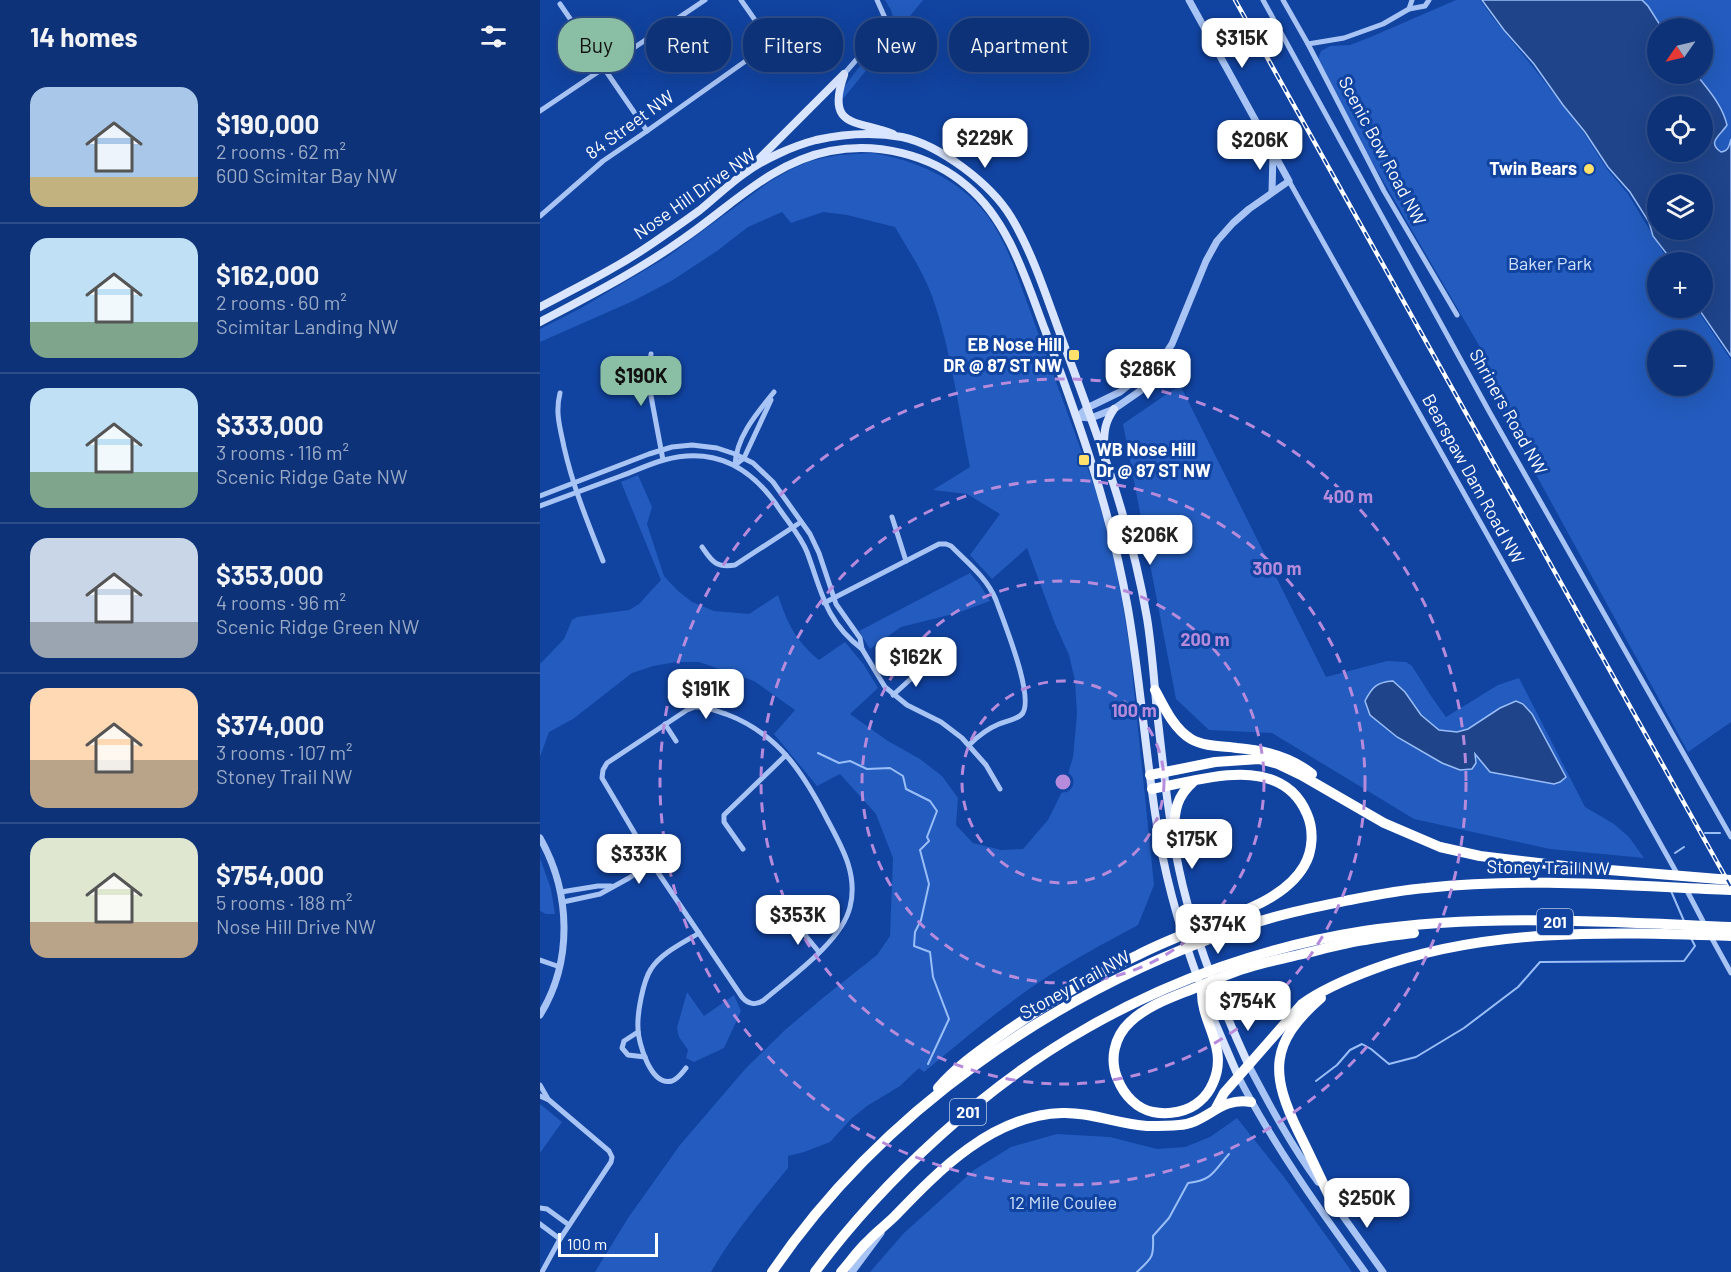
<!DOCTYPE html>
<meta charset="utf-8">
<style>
:root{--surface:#0d3278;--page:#163a7d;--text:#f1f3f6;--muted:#9aaac6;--line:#2d4d8a;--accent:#8abfa5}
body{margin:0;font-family:Barlow,sans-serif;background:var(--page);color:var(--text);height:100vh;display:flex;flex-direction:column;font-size:22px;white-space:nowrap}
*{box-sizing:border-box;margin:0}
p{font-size:20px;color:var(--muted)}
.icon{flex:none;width:33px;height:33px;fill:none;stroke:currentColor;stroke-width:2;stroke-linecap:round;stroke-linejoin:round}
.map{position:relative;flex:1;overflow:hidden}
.sheet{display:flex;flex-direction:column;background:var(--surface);width:540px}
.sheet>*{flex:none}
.banner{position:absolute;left:18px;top:18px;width:570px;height:54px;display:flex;gap:12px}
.needle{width:39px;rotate:236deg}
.fabs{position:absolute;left:1107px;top:18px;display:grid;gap:12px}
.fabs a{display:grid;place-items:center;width:66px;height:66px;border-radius:50%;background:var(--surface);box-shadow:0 6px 24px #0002,0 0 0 2px var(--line);font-size:30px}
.scale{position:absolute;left:18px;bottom:15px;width:100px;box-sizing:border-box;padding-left:6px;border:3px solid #fff;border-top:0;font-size:16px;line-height:21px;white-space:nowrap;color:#fff;-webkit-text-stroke:4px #1143a0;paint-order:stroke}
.price{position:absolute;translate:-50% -51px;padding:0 14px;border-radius:12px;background:#fff;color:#222;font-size:20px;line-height:39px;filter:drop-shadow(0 2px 3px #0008)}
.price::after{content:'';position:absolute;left:50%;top:36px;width:18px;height:14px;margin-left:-9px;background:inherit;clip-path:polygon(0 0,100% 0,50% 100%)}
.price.active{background:var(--accent);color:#111}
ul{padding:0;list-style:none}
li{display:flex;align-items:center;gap:18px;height:150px;padding:0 30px}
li+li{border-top:2px solid var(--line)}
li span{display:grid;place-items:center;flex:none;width:168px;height:120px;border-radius:18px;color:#555}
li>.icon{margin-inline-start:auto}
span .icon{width:72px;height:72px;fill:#fffc;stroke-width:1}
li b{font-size:26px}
h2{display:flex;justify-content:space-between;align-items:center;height:72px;padding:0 30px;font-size:26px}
.chip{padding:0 21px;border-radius:24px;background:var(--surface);box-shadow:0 6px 24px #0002,0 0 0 2px var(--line);font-size:21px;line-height:54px}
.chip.active{background:var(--accent);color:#111}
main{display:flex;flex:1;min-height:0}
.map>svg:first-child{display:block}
.green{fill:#235cbe;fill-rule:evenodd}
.water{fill:#1f448a;stroke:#9abef8;stroke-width:1.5;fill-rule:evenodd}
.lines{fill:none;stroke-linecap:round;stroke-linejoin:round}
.stream{stroke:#9abef8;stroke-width:2}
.minor{stroke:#a8c4f5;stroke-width:5}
.tertiary{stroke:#a8c4f5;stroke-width:7}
.secondary{stroke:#d9e5fe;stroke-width:8}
.motorway{stroke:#fff;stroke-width:10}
.rail-casing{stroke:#fff;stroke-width:4.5}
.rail{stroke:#1143a0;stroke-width:2;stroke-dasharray:7;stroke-linecap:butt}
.ring{fill:none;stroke:#b68bdc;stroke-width:3;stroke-dasharray:10 8}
.poi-dot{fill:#ffe16c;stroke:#1143a0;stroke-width:2}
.labels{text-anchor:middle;stroke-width:6;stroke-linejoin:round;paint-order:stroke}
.shield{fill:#1143a0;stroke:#b8c7e2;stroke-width:1.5}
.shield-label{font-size:16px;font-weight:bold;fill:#fff}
.street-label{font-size:18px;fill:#fff;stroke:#1143a0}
.poi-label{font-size:18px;font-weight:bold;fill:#fff;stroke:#1143a0;text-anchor:end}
.park-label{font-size:18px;fill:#d1e2fe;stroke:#1143a0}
.centre{fill:#b68bdc;stroke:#1143a0;stroke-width:3}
.ring-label{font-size:18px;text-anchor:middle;font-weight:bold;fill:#b68bdc;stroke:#1143a0;stroke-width:6;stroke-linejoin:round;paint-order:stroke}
</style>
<main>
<section class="sheet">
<h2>14 homes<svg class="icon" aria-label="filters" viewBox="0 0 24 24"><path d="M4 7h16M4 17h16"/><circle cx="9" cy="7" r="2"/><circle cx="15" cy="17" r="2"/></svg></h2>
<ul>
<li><span style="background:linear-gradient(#a9c7e8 75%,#c2b280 0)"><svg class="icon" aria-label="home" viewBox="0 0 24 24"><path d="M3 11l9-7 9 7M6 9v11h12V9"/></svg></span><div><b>$190,000</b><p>2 rooms · 62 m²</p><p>600 Scimitar Bay NW</p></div></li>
<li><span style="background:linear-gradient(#bfe0f5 70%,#7fa58c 0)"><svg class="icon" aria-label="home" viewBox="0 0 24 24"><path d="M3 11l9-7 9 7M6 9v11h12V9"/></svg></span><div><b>$162,000</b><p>2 rooms · 60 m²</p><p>Scimitar Landing NW</p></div></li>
<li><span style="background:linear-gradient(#bfe0f5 70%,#7fa58c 0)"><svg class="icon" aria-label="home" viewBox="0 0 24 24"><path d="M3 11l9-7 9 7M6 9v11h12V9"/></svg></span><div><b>$333,000</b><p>3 rooms · 116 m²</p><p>Scenic Ridge Gate NW</p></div></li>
<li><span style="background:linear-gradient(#c9d6e8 70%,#9aa5b1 0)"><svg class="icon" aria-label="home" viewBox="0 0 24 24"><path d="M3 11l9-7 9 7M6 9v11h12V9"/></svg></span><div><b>$353,000</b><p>4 rooms · 96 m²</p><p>Scenic Ridge Green NW</p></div></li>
<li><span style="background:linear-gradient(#ffd9b3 60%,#b9a48a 0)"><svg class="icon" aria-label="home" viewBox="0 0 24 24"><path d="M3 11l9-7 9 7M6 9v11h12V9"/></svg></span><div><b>$374,000</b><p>3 rooms · 107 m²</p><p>Stoney Trail NW</p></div></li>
<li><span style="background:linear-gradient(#dfe7d0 70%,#b9a48a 0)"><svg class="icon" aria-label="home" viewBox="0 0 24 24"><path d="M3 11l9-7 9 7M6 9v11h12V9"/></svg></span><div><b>$754,000</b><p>5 rooms · 188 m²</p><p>Nose Hill Drive NW</p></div></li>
</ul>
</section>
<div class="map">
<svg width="1191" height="1272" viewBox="0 0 1191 1272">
<rect width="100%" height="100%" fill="#1143a0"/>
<!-- green -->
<g class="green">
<path d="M345,0H383L302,100L304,87L354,21L351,10Z"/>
<path d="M916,0H940L953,18L993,67L1044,133L1067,169L1088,194L1129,262H1118V308H1156L1191,360V722L1148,752L930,354L940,347L817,136L778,59L781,51L790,46L810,45L833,36ZM1118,340H1162V386H1118Z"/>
<path d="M1102,0H1191V139L1189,149L1186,151C1161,152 1182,133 1187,125C1182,104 1168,90 1156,74H1162V28H1122Z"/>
<path d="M332,153C376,160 419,179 447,215C458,230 466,247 473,264L556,491L574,559L581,595L590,650L614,885L598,925C565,943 532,960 501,981C460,1008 422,1041 384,1072L379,1068L360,1086L327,1106L311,1119L290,1142L264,1152L248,1156V1168C220,1202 193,1234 171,1272H55L88,1218L140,1145L206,1068L245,1030L284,997L337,955L350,936L353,858L336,814L300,774L277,786L234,734L255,710L214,681L159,662H136L113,666L92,673L33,719L9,732L0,757V664L24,639L32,620L37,617L89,610L99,604L121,580L81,482L98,475L112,507L107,524L124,576L137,590L152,602L174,611L209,614L238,595C247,623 256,641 279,660L305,642L324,665L338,688L310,714L348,741L380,759L402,776L418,798L416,825L433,843L461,850L483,849L508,820L524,788L533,757L537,714L535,681L529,655L515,624L487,548L452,579L430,555L460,514L427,494L393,490L430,467C419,412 411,349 392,296C383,271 368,250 355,227L307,215L283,212L251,223L242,212L208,227L177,251L133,280L93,301L0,342V329L41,308L127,257L229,182L248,171L267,162L283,158L299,155Z"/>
<path d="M640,385L786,677L847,661L866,662L872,666L891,696L906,717L958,685L979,678L1045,807L1074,824L1089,837L1104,858L1010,849L874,819L732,733L669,730L636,699L583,424Z"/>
<path d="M430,573L440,585L450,601L417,613L361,627L330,649L319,631Z"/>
<path d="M0,858L11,889L15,914H6L0,911Z"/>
<path d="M147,992L164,1016L194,995L201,1011L184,1048L154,1062L146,1058L148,1050L139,1037L137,1028Z"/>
<path d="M0,1104L22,1122L0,1153Z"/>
<path d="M697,1118L744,1177L812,1272H330L364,1233L434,1170L471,1147L517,1134L570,1137L617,1149L645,1147L670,1137Z"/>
</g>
<!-- water -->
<g class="water">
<path d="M942,0H1102L1108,6L1122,28H1118V74H1156C1168,90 1182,104 1187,125C1181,135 1166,142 1181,152C1189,151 1189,146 1191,139V356L1158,308H1162V262H1133L1113,236L1109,222L1090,192L1068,167L1045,132L1023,105L994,64L964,30ZM1118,106H1162V152H1118ZM1118,184H1162V230H1118Z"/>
<path d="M853,681L865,692L881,715L899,730L917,732L928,729L960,708L976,701L983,704L992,714L1026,777L1020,782L1014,784L955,773L950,772L935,754L936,763L932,769L920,770L902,763L857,737L830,715L825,701C832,687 837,682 853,681Z"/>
</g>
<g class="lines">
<!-- stream -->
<g class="stream">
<path d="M278,753L299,763L310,761L327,769L350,768L363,776L366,789L390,801L397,811L387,837L389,841L380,850L389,884L381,920L375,932L374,946L390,952L393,977L409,1019L388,1064"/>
<path d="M1165,833H1180"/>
<path d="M1135,853L1144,847"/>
<path d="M1131,891L1144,921"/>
<path d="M776,1081L797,1065L810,1050L822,1044L831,1049L849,1064L876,1057L924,1028L978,987L1000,962L1144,961L1155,946L1151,938"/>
<path d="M597,1272C612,1258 614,1258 613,1236L629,1218L648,1183C673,1180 673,1172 689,1154"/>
</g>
<!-- minor -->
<g class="minor">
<path d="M723,0L950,413L1191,837"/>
<path d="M743,0L768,44L844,191L917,315"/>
<path d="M20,4L107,131"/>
<path d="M869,9L872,0"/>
<path d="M768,44L804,38L843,24L869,9L885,6L889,0"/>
<path d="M304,74L343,29L345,18L337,0"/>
<path d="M0,111L165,0"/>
<path d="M749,181L1139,877"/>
<path d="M0,216L63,161L107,131L231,43L201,0"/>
<path d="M111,354L108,380L123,460"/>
<path d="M20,393C15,413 20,427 24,447C33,487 48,523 63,561"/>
<path d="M195,465C196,437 217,413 234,392"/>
<path d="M195,465L204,458L231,400"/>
<path d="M0,496L109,454L132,447L152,445L177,448L195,454L213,463L233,482L270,534L279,553L296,604L320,638L322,649L345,687L367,705L401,722L422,738L446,765L460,789"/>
<path d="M0,506C27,496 54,486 81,476C95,471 109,464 124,460C175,446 212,467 240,510C249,523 261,537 267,552C282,592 285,621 322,649"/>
<path d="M352,517L366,561"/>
<path d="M162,547C172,561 175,568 195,565L261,522"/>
<path d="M284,603L399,544H406L411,546C428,563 447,578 456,600C463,620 497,702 481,715C475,720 466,721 459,724C447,729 438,736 429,745"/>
<path d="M353,695L385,666"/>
<path d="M155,707C166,706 176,711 186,714C239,734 264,774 288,821C303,849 318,875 310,907C302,941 251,977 224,1000C216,1006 208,1004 202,997L117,871L62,778L63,770L67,763L147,710Z"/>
<path d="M125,724L136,741"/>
<path d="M203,849L184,822V815L246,755"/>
<path d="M1145,887L1166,927"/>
<path d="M21,892L58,886H71"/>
<path d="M23,902L60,894L89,878L112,862"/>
<path d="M256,924L279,952"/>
<path d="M1170,935L1191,973"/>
<path d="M0,960L20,967"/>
<path d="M98,1032L84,1041L82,1048L88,1055L105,1057"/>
<path d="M146,1068C142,1073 138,1079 132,1081C111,1087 98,1043 98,1028C97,1014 103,981 111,969C121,953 143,943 159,933"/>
<path d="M0,1085L8,1099"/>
<path d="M0,1096L9,1100L69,1151L72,1157L71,1162L20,1239L2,1272"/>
<path d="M0,1208L7,1209L29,1225"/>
<path d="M0,1224L20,1239"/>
</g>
<!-- tertiary -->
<g class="tertiary">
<path d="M732,192L733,153"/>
<path d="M537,417L551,418L574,409L600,391L610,381L617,367L632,344L666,261L677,241L693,223L709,209L749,181L649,0"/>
<path d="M537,417L547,408L580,392L608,370L617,367"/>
<path d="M0,838C31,893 33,961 0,1015"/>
<path d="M709,1066C730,1106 751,1145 778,1182"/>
<path d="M698,1076C734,1146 779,1209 825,1272"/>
<path d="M790,1198L843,1272"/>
<path d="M312,1272L341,1233"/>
</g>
<!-- secondary -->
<g class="secondary">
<path d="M304,75C285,129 318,120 353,134"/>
<path d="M212,166L304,74"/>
<path d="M0,307C38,287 77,268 113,243C129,232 145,221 160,210C175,198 189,184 205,173C224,159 253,146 276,140C303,134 335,132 362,137C400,145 451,184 471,217C495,257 509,305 526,350C559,439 591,524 607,618C612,649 614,680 617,712C623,764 628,817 639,869C653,936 680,1003 709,1066"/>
<path d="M0,322C49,296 98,271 143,239C190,207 232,162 290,151C337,142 390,154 427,186C469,221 486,280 505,330C539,422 571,511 588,609C600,678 605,749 616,819C624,874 639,927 658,979"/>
<path d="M564,446C564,431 565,422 574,409"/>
<path d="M667,1004L698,1076"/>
</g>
<!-- motorway -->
<g class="motorway">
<path d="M615,690C624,707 634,729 651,739C665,747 683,746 697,748C724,750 751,757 772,774"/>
<path d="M610,775L675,762L719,759L738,764L761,775L844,823L900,847L940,856L1033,867L1191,880"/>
<path d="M633,835C635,812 635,798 653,782"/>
<path d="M662,991C661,1024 689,1047 673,1083C670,1090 666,1096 660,1101C648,1112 629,1115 613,1112C597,1109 584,1095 578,1080C569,1060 574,1037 590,1022C607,1006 630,998 650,990C670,982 689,973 710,967C725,962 742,959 758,955C780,950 803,943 825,940C841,937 858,935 874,933"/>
<path d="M781,998C729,1043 730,1074 759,1133C770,1155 780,1177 791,1200"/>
<path d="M398,1088C415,1068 436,1053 457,1038C501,1007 548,978 598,955C619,944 642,935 665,926C698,913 745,899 764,866C773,851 774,830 767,814C741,752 662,780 612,789"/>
<path d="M676,1108L684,1093L762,1004C783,989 807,979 831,970C943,927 1073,932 1191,936"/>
<path d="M232,1272C341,1112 513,993 694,930C731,916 771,908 810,900C835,895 860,890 886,888C987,877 1090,886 1191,890"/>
<path d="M275,1272C344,1179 446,1085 547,1028C632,979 728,946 824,931C945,913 1070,922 1191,927"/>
<path d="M301,1272C310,1262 318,1250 328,1241C336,1232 346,1225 355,1216C399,1170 453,1115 522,1113C551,1112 578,1124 607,1126C617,1126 629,1126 639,1125C666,1124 680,1096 711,1102"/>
</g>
<defs>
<path id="rail" d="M695,0L1191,887"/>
</defs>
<!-- rail casing -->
<use href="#rail" class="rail-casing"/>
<!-- rail -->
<use href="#rail" class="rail"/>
</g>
<!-- distance rings -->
<g class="ring">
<circle cx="523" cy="782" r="101"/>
<circle cx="523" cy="782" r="201"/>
<circle cx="523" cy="782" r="302"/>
<circle cx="523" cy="782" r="403"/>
</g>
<!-- markers -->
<g class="poi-dot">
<circle cx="1049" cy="169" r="6"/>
<rect x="528" y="349" width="12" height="12" rx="3"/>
<rect x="538" y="454" width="12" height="12" rx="3"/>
</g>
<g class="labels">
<!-- shield labels -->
<g class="shield">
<rect x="997" y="909" width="36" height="26" rx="4.5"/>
<rect x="410" y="1099" width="36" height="26" rx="4.5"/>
</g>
<g class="shield-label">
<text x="1015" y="928">201</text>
<text x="428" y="1118">201</text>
</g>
<!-- street labels -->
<g class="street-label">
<text transform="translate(90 125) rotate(-36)" y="6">84 Street NW</text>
<text transform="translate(842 151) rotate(62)" y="6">Scenic Bow Road NW</text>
<text transform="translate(155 194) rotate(-35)" y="6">Nose Hill Drive NW</text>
<text transform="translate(968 412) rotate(61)" y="6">Shriners Road NW</text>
<text transform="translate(933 479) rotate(61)" y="6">Bearspaw Dam Road NW</text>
<text transform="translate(1008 868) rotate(1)" y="6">Stoney Trail NW</text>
<text transform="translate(535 985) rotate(-29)" y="6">Stoney Trail NW</text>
</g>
<!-- poi labels -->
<g class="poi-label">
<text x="1037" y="175">Twin Bears</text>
<text x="522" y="351">EB Nose Hill<tspan x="522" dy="21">DR @ 87 ST NW</tspan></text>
<text x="556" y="456" text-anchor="start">WB Nose Hill<tspan x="556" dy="21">Dr @ 87 ST NW</tspan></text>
</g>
<!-- park labels -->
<g class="park-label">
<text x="1010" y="270">Baker Park</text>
<text x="523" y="1209">12 Mile Coulee</text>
</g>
</g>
<circle cx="523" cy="782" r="9" class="centre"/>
<g class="ring-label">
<text x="808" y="503">400 m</text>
<text x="737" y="575">300 m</text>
<text x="665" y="646">200 m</text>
<text x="594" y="717">100 m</text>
</g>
</svg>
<div class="fabs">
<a><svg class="needle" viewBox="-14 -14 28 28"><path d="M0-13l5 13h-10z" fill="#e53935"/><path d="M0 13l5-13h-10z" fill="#9aaac6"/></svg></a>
<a><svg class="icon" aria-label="locate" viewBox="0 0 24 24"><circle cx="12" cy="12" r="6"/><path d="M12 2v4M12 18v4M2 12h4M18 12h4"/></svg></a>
<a><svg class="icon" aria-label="layers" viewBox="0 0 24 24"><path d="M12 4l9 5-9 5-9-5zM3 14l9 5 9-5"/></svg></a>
<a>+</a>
<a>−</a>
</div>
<div class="scale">100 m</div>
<b class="price" style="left:702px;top:69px">$315K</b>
<b class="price" style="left:445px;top:169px">$229K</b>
<b class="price" style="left:720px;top:171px">$206K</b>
<b class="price" style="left:608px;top:400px">$286K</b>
<b class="price active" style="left:101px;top:407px">$190K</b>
<b class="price" style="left:610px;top:566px">$206K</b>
<b class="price" style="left:376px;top:688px">$162K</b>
<b class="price" style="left:166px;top:720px">$191K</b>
<b class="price" style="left:652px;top:870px">$175K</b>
<b class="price" style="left:99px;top:885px">$333K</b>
<b class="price" style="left:258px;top:946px">$353K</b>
<b class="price" style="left:678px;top:955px">$374K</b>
<b class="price" style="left:708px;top:1032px">$754K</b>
<b class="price" style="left:827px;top:1229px">$250K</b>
<div class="banner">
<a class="chip active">Buy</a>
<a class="chip">Rent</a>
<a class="chip">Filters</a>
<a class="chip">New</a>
<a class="chip">Apartment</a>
</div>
</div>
</main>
